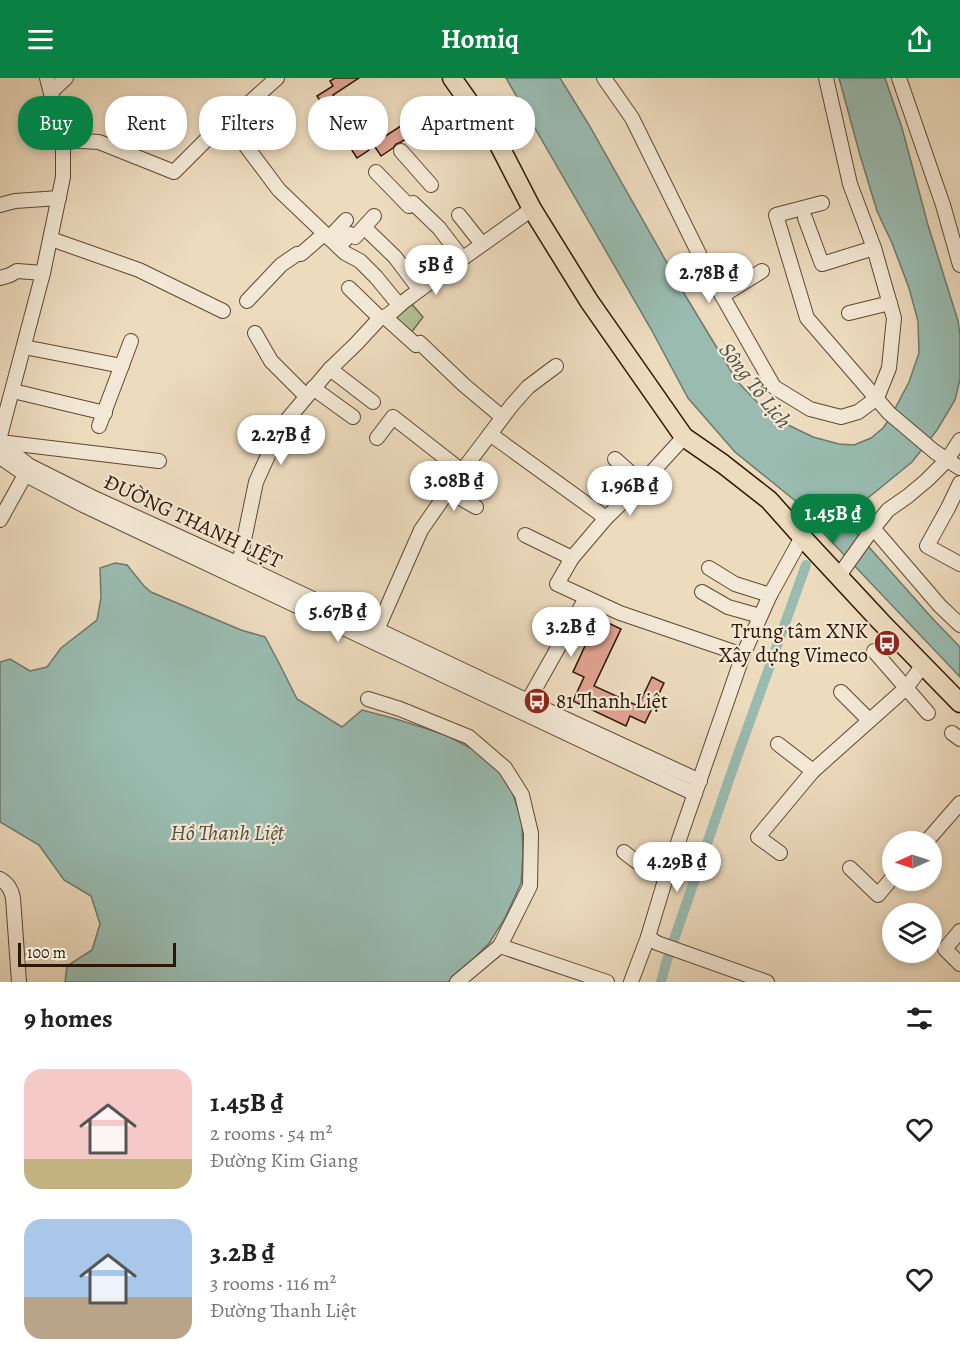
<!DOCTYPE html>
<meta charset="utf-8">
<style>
:root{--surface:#fff;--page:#f6f6f6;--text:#222;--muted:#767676;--accent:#0b8043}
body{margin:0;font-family:Alegreya,serif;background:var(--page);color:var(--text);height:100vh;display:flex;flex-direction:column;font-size:22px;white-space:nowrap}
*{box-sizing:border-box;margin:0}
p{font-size:20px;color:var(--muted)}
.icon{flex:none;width:33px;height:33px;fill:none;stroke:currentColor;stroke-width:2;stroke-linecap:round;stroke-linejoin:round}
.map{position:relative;height:904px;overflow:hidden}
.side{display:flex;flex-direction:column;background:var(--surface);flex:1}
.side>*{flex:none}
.hud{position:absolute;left:18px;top:18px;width:600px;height:54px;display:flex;gap:12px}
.needle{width:39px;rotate:267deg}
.controls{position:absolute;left:882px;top:753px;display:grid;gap:12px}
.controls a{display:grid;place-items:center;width:60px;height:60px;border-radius:50%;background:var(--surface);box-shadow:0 3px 9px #0003;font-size:30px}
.scale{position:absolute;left:18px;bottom:15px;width:158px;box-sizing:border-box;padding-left:6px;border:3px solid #2d1703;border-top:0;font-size:16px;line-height:21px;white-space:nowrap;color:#2d1703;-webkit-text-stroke:4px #f3e8d5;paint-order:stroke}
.price{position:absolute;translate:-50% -51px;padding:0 14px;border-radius:21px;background:#fff;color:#222;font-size:20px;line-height:39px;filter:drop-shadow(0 2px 3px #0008)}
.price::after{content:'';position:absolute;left:50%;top:36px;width:18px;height:14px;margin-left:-9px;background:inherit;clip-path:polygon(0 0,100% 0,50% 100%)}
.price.active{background:var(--accent);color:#fff}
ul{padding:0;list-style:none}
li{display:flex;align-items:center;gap:18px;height:150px;padding:0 24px}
li span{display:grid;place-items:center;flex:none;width:168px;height:120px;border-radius:18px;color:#555}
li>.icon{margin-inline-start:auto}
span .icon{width:72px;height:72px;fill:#fffc;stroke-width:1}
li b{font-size:26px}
h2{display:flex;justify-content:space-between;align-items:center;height:72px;padding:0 24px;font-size:26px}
.pill{padding:0 21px;border-radius:24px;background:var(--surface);box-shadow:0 3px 9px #0003;font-size:21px;line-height:54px}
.pill.active{background:var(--accent);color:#fff}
header{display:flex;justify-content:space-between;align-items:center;height:78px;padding:0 24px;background:var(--accent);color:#fff;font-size:27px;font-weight:700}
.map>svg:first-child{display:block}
.green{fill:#b2c196;stroke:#706c4c;stroke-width:1.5}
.water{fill:#99bbb0;stroke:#6e796b;stroke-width:1.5}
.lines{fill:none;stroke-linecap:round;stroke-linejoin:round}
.canal{stroke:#99bbb0;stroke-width:10}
.building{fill:#e0a392;stroke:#2d1703;stroke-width:1.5}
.minor-casing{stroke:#5d4832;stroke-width:16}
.major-casing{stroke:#2d1703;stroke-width:21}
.minor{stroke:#f3e8d5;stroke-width:14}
.major{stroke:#eddbbe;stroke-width:18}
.labels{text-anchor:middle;stroke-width:4.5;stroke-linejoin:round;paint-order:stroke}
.street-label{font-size:21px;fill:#2d1703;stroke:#f3e8d5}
.poi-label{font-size:21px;fill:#2d1703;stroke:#f3e8d5;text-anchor:end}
.water-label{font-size:22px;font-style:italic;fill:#535040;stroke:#f3e8d5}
</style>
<header><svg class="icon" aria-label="menu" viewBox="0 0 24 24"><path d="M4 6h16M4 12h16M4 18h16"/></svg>Homiq<svg class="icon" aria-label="share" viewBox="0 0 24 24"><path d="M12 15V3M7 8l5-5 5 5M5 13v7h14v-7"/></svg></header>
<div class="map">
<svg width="960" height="904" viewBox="0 0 960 904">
<rect width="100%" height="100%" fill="#eddbbe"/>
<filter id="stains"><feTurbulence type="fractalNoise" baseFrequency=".00333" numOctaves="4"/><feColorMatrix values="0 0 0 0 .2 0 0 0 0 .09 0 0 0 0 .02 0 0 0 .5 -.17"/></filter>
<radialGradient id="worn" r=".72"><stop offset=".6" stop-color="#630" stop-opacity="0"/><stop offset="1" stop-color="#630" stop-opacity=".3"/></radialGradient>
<!-- green -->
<path class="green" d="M410,224L423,239L411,255L393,244L395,235Z"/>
<!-- water -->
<g class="water">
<path d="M506,0H560L589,47L688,222L737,303L757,324L784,345L813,359L839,366L854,367L871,360L883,350L890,340L909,304L919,275L918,243L909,210L892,165L877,133L860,77L839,0H885L902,50L928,147L958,243L960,257V301L955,322L937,352L912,384L863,424L844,441L932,540L960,569V599L813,444L798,425L735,374L688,320L651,251Z"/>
<path d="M115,485L127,487L144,508L151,514L241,552L265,559L279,585L297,621L342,649L362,632L396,641L446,657L476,673L507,700L522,742L523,777L521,805L505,840L490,864L471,884L448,904H65L67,888L92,872L100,846L91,818L64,802L39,767L0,744V584L10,581L30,593L47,589L61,570L97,542L101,520L100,490Z"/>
</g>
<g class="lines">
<!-- canal -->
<path class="canal" d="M661,904L667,882L732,693L806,487"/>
</g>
<!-- building -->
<g class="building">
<path d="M335,0H359L333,17L369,72L357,80L317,18L333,8L330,3Z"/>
<path d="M410,42L417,54L401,64L396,66L393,70L381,78L373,66Z"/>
<path d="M598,540L621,551L594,608L638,628L652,599L664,605L645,645L630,638L626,648L573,623L584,599L573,594Z"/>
</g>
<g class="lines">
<defs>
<g id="minor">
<path d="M604,0L632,40L703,184L774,309L810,331L841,339L858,334L877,320"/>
<path d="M826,0L850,106L874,170L894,240L889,290L877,320"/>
<path d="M899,0L943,127L960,187"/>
<path d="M51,14L66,0"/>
<path d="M228,44L279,112L345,175L360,183L376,199L399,227"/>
<path d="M63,62L99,64L174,94L211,57L228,44L277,0"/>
<path d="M401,73L431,107"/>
<path d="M376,94L409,128L413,125L439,150L462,180"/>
<path d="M822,125L776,137L807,240L889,335L935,374L960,390"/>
<path d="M0,127L15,123L59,120"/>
<path d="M459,137L482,166"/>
<path d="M805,140L822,186L874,170"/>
<path d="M367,152L395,179L419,211"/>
<path d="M329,160L346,142"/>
<path d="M51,161L139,192L223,233"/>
<path d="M339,169L350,156L355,159L374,138"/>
<path d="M0,200L10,197L17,193L43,195"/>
<path d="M349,210L380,240"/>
<path d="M722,218L762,193"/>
<path d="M247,223L281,187L297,176H301L324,156"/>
<path d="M849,235L890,225"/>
<path d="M386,240L416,267L420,265L464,307L502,339"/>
<path d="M255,255L271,283L306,318"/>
<path d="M24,269L122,288"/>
<path d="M330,291L373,324"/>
<path d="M313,310L353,339"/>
<path d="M13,313L105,335"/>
<path d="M99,348L131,263"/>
<path d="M490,356L606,440"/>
<path d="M0,358L43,195L63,99V62L47,0"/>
<path d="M684,359L642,405L606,440L572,480L557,506L620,535L743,577"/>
<path d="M377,360L393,339L462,393"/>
<path d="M0,364L159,383"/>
<path d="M0,365L30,388L92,419L239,486L570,643L700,703"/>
<path d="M0,379L26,397L83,427L695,716"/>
<path d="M615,381L642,405"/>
<path d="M960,405L948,430L927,468L960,486"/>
<path d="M448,413L476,429"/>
<path d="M0,442L29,390"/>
<path d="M873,450L940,528L960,547"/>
<path d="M525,457L572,480"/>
<path d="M239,486L256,404L281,349L330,291L356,266L380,240C390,239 397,228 406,222C447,191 490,161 532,131"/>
<path d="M709,490L735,506L770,517"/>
<path d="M838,499L868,457L888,432L908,418L927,402L947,382L960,362"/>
<path d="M702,514L728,529L760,538"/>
<path d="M377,552L421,452L462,393L512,327L528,309L556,288"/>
<path d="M874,573L928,635"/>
<path d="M841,614L869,642"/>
<path d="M368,621L400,631L469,659L505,690L522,717L531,755L530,808L500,868L457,904"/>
<path d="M528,623L586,520"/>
<path d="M952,655L960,661"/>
<path d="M778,666L813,693"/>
<path d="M926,764L960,725"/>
<path d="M624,774C637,785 649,793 666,799"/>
<path d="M780,775L758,759L813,693L906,610L923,587"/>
<path d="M850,790L878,817L892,800"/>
<path d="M0,801C8,806 11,811 13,820L19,904"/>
<path d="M960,853L945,871L960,886"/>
<path d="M648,859L657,865L767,904"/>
<path d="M500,868L607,904"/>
<path d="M631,904L648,859L666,799L743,577L770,517L802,459"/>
</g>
<path id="major" d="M452,0L498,65L532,131L589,223L684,359L723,386L769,422L802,459L881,544L960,625"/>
</defs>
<!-- minor casing -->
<use href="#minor" class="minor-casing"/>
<!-- major casing -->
<use href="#major" class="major-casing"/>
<!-- minor -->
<use href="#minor" class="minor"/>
<!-- major -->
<use href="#major" class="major"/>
</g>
<!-- icons -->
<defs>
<symbol id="bus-disc" viewBox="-11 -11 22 22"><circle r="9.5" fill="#8f2418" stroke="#f3e8d5"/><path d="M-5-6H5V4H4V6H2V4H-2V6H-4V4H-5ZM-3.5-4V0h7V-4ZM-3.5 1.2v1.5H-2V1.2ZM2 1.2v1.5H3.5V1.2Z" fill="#fff"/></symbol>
</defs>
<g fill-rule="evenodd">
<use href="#bus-disc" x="872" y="550" width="30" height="30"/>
<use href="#bus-disc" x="522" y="608" width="30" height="30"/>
</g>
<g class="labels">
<!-- street labels -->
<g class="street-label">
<text transform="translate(193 443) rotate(25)" y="7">ĐƯỜNG THANH LIỆT</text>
</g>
<!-- poi labels -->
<g class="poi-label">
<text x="868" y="560">Trung tâm XNK<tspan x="868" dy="24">Xây dựng Vimeco</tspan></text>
<text x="556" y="630" text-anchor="start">81 Thanh Liệt</text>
</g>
<!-- water labels -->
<g class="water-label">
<text transform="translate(756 307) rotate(52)" y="8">Sông Tô Lịch</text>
<text x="227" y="762">Hồ Thanh Liệt</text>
</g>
</g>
<rect width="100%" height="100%" filter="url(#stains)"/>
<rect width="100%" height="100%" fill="url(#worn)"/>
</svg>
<div class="controls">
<a><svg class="needle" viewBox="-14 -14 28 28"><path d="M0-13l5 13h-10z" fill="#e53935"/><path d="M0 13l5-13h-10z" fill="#767676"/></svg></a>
<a><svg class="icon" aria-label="layers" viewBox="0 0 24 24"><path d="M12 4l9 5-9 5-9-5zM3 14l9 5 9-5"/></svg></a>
</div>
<div class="scale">100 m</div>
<b class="price" style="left:436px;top:218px">5B ₫</b>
<b class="price" style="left:709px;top:226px">2.78B ₫</b>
<b class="price" style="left:281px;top:388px">2.27B ₫</b>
<b class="price" style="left:454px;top:434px">3.08B ₫</b>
<b class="price" style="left:630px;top:439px">1.96B ₫</b>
<b class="price active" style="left:833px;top:467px">1.45B ₫</b>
<b class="price" style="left:338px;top:565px">5.67B ₫</b>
<b class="price" style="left:571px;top:580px">3.2B ₫</b>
<b class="price" style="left:677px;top:815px">4.29B ₫</b>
<div class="hud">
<a class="pill active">Buy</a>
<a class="pill">Rent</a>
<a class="pill">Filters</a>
<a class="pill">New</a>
<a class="pill">Apartment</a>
</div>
</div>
<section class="side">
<h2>9 homes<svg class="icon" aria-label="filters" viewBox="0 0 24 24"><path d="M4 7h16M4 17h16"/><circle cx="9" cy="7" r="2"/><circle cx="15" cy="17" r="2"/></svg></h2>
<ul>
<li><span style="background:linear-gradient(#f6c9c9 75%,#c2b280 0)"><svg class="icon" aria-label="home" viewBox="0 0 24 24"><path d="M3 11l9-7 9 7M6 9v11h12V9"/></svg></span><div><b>1.45B ₫</b><p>2 rooms · 54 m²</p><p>Đường Kim Giang</p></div><svg class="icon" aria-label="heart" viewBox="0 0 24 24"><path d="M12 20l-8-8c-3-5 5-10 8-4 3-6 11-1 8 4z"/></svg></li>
<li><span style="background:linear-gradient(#a9c7e8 65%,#b9a48a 0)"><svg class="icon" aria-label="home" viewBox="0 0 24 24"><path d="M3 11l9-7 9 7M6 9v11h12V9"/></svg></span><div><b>3.2B ₫</b><p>3 rooms · 116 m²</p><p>Đường Thanh Liệt</p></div><svg class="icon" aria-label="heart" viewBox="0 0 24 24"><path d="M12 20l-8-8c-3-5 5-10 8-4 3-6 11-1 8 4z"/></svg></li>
</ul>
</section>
